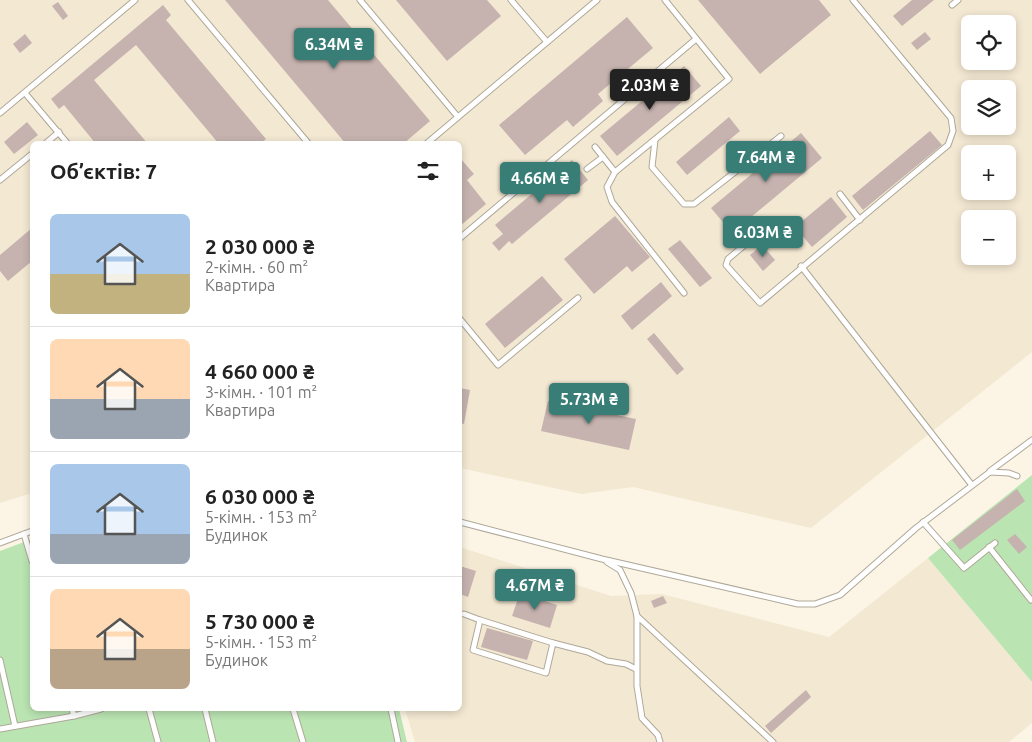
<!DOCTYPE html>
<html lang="uk">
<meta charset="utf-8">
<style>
:root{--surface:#fff;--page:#f6f6f6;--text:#222;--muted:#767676;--line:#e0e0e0;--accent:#387e76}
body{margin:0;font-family:Ubuntu,sans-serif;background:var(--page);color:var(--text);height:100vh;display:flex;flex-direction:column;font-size:19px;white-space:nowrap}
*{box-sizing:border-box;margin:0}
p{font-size:16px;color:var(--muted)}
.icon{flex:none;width:28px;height:28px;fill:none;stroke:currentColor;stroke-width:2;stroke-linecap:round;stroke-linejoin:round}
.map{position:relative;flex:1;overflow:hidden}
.side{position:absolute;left:30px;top:141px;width:432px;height:570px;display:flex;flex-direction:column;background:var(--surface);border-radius:8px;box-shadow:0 2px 8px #0003}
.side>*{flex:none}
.fabs{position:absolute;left:961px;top:15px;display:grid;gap:10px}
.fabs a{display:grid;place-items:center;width:55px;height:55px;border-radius:8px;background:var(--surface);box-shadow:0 2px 8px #0003;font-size:25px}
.price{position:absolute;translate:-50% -42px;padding:0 11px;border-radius:5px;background:var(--accent);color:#fff;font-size:16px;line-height:32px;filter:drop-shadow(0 1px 2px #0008)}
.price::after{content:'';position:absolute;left:50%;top:30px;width:15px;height:11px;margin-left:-8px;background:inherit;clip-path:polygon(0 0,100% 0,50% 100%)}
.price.current{background:#222;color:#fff}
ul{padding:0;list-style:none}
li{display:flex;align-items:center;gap:15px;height:125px;padding:0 20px}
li+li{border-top:1px solid var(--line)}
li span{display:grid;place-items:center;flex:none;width:140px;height:100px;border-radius:8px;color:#555}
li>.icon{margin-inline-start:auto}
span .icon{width:60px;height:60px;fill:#fffc;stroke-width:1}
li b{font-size:21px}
h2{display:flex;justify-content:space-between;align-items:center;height:60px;padding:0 20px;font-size:21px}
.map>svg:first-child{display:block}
.built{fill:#f3e8d2;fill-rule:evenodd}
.green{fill:#bae4b2}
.building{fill:#c6b3af}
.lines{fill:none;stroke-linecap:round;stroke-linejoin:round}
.service-casing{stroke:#afa899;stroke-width:7}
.service{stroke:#fff;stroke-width:5}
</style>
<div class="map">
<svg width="1032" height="742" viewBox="0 0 1032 742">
<rect width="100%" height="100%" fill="#fcf5e5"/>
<!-- built -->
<g class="built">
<path d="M0,0H1032V352L811,528L633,487L582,494L460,468V144H32V493L0,503ZM970,24H1008V61H970ZM970,89H1008V126H970ZM970,154H1008V191H970ZM970,219H1008V256H970Z"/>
<path d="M460,547L611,596L662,594L829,637L928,558L1032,682V723L1009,742H415L405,709H460Z"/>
</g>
<!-- green -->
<g class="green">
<path d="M1032,475V682L928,558Z"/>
<path d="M32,539V709H399L407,742H0V551Z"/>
</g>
<!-- building -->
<g class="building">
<path d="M225,0H328L430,121L403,144H346Z"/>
<path d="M396,0H487L501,16L447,61Z"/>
<path d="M698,0H819L831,15L760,74Z"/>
<path d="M912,0H934L902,26L893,16Z"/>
<path d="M58,2L68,16L63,20L52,6Z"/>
<path d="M163,5L171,15L166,20L266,139L260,144H219L136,45L94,80L148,144H96L64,105L59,109L51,99Z"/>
<path d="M627,17L653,48L598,94L603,101L573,127L567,120L525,155L499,125Z"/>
<path d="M925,32L931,39L917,50L911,43Z"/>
<path d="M25,34L32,43L20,53L13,44Z"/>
<path d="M684,66L701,86L617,156L600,136Z"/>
<path d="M729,117L740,131L687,175L676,162Z"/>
<path d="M27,122L38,135L14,154L4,142Z"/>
<path d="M930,131L942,145L863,210L852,196Z"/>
<path d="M801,133L822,158L732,233L711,208Z"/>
<path d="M460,158L474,174L467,180L486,204L460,226Z"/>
<path d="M572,160L588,180L512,244L509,241L499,251L492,243L503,234L495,225Z"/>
<path d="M831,197L847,217L812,247L795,227Z"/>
<path d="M615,216L650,257L632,272L627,266L594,294L564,259Z"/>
<path d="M32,228V261L8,281L0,271V255Z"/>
<path d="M680,240L712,278L700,287L668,249Z"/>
<path d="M762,245L775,260L763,271L750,255Z"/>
<path d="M542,276L563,300L505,348L485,324Z"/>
<path d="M661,282L672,296L632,330L621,316Z"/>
<path d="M654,333L684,369L677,375L647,339Z"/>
<path d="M460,388L470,390L464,424L460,423Z"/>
<path d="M548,401L636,419L629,450L541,431Z"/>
<path d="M1017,489L1025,501L960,550L952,540Z"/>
<path d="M1015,534L1027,547L1019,554L1007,540Z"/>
<path d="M460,566L476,571L468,597L460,594Z"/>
<path d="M520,593L557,605L550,628L512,616Z"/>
<path d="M663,596L667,603L654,608L651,601Z"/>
<path d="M487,628L533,641L527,660L481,647Z"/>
<path d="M806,690L811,697L771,733L765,726Z"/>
</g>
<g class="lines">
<defs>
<g id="service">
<path d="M188,0L309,144"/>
<path d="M360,0L458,117"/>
<path d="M511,0L547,42"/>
<path d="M665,0L729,79L615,172L607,187L612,202L684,293"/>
<path d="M952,5L958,0"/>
<path d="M25,93L68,144"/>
<path d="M0,113L135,0"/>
<path d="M655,140L652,167L684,204H694L781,136"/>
<path d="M45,144L59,132"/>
<path d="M426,144L597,0"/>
<path d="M595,147L615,172"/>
<path d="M587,169L603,157"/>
<path d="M0,180L32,154"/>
<path d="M840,194L860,220"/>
<path d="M759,233L728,259L726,265L760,303L948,145L953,131L951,118L853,0"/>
<path d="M460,238L696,39"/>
<path d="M801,266L971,484"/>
<path d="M460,319L498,365L578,298"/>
<path d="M990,471L1032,440"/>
<path d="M460,522L602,559L798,604H815L840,595L916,528L990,472L1009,473L1017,476"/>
<path d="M923,522L964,568L995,543"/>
<path d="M24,534L32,561"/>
<path d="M0,543L32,531"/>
<path d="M989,547L1031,600"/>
<path d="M607,562L620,570L631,593L637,616V686L642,718L658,735L660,742"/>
<path d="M464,614L480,620L473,650L546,673L553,643L588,652L607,661L626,664L636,669"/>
<path d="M637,616L773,742"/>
<path d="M480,620L553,643"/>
<path d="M0,660L15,726"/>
<path d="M72,709L74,716"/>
<path d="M149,709L158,742"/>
<path d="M205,709L213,742"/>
<path d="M293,709L303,742"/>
<path d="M391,709L398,742"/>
<path d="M0,729L74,716L101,709"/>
</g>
</defs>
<!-- service casing -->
<use href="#service" class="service-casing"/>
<!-- service -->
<use href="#service" class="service"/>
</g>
</svg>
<div class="fabs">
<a><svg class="icon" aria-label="locate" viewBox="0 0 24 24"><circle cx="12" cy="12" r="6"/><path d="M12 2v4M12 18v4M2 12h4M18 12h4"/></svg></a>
<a><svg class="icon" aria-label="layers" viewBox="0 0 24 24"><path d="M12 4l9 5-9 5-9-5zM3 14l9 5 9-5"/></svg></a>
<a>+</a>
<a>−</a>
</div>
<b class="price" style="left:334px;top:70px">6.34M ₴</b>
<b class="price current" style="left:650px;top:111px">2.03M ₴</b>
<b class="price" style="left:766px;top:183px">7.64M ₴</b>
<b class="price" style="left:540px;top:204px">4.66M ₴</b>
<b class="price" style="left:763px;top:258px">6.03M ₴</b>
<b class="price" style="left:589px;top:425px">5.73M ₴</b>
<b class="price" style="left:535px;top:611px">4.67M ₴</b>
<section class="side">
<h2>Об’єктів: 7<svg class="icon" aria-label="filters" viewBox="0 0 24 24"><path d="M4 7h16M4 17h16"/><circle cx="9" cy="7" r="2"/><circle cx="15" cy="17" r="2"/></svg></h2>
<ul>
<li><span style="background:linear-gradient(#a9c7e8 60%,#c2b280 0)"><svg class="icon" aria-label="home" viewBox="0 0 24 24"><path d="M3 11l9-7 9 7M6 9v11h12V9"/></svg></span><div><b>2 030 000 ₴</b><p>2-кімн. · 60 m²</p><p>Квартира</p></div></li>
<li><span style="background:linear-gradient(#ffd9b3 60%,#9aa5b1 0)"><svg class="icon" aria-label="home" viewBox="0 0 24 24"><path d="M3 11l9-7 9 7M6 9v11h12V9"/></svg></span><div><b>4 660 000 ₴</b><p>3-кімн. · 101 m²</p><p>Квартира</p></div></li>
<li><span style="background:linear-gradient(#a9c7e8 70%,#9aa5b1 0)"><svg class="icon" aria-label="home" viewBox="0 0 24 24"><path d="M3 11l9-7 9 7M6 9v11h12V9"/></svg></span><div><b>6 030 000 ₴</b><p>5-кімн. · 153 m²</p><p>Будинок</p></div></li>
<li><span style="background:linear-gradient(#ffd9b3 60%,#b9a48a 0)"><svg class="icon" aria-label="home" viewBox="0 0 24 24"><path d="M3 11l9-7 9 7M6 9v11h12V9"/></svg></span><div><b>5 730 000 ₴</b><p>5-кімн. · 153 m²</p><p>Будинок</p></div></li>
</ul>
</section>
</div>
